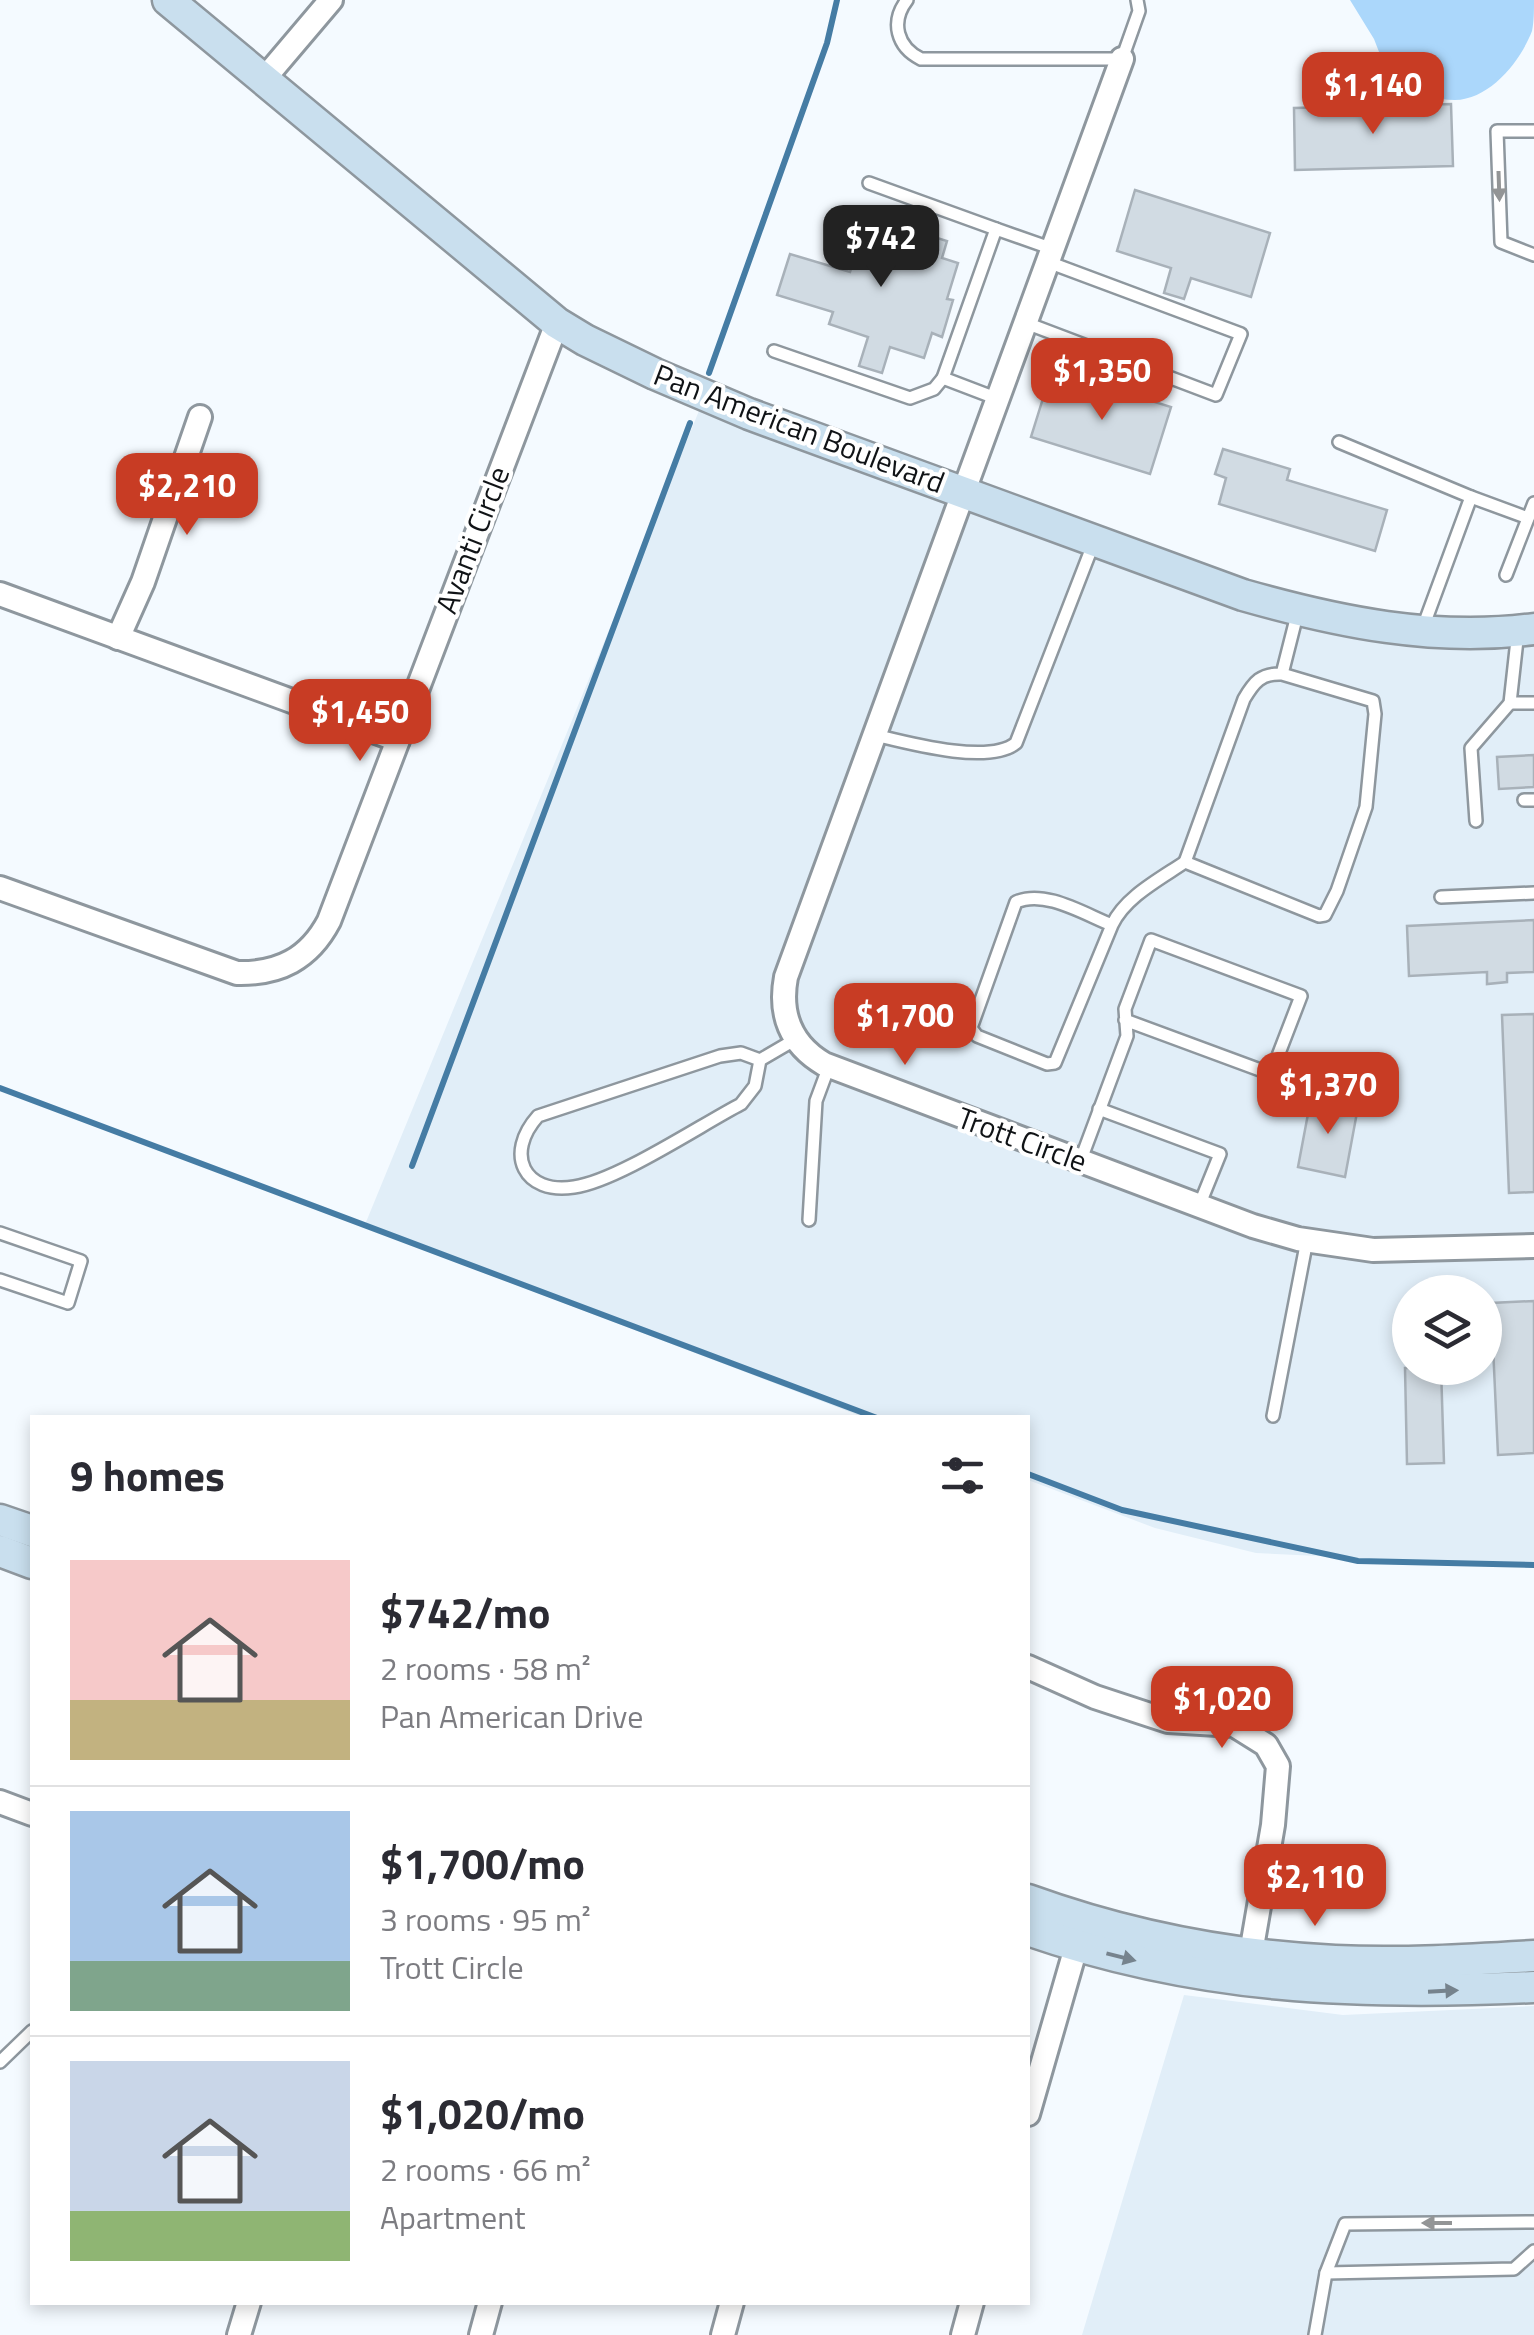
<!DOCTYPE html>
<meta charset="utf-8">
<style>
:root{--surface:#fff;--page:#f2f2f3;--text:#2b2b33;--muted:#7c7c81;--line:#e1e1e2;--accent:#c83c24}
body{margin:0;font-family:"Titillium Web",sans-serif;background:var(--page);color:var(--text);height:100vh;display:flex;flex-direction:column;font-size:38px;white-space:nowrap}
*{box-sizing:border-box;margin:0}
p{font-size:32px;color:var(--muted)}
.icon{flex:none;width:55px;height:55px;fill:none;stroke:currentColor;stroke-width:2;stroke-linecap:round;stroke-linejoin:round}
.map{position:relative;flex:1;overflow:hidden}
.panel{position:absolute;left:30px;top:1415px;width:1000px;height:890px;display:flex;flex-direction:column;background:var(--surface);border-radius:0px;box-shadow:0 5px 15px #0003}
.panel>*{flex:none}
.buttons{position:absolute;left:1392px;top:1275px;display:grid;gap:20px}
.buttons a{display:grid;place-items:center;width:110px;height:110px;border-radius:50%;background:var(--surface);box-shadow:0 5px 15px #0003;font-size:50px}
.price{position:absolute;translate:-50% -85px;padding:0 22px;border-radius:20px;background:var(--accent);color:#fff;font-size:32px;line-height:65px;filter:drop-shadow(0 2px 5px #0008)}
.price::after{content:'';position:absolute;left:50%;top:60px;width:30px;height:22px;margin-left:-15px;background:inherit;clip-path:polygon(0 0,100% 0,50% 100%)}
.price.on{background:#222;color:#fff}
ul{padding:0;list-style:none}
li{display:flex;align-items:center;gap:30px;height:250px;padding:0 40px}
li+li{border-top:2px solid var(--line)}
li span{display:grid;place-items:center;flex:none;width:280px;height:200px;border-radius:0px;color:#555}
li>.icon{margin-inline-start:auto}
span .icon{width:120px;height:120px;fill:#fffc;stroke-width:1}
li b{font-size:42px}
h2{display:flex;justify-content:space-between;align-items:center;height:120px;padding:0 40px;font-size:42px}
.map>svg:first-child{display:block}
.built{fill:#e1eef8;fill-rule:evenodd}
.green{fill:#abd7fb}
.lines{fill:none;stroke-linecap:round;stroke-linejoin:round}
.stream{stroke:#457ca4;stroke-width:6}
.building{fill:#d1dbe3;stroke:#a8b1b9;stroke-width:2.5}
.lane-casing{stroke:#8e979e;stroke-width:16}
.street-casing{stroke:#8e979e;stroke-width:28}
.secondary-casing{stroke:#8e979e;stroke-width:35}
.lane{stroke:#fff;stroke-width:11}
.street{stroke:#fff;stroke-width:22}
.secondary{stroke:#c9dfee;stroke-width:30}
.oneway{fill:#939596}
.oneway2{fill:#76838d}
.labels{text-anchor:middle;stroke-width:8;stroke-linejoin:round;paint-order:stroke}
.street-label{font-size:30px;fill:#101316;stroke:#fff}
</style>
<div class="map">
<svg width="1534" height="2335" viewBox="0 0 1534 2335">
<rect width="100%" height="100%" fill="#f4faff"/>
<!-- built -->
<g class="built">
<path d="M701,406L949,499L775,973L772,1011L786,1046L802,1063L817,1072L892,1103L1248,1235L1294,1249L1372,1261L1534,1256V1566L1256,1553L1155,1528L1028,1480V1418L863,1417L364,1227ZM1410,1292H1485V1368H1410Z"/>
<path d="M971,508L1239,605L1534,640V1235L1374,1239L1301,1229L1257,1216L829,1054L807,1035L795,1009L798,979Z"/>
<path d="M1184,1995L1343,2015L1534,2006V2335H1082Z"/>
</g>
<!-- green -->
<path class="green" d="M1350,0H1534C1534,10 1534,22 1532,31C1520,62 1490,99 1455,100C1435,100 1413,93 1393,88L1374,39Z"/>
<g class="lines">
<!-- stream -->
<g class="stream">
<path d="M709,373L827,43L837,0"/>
<path d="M0,1088L877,1418"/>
<path d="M412,1166L690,423"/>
<path d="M1028,1474L1122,1510L1358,1561L1534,1565"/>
</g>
</g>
<!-- building -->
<g class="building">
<path d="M1451,104L1453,166L1295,170L1294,108Z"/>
<path d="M1135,190L1270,233L1251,297L1191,278L1184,299L1164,293L1171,268L1117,251Z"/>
<path d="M867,216L947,241L942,258L958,263L947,299L953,300L942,337L932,333L924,358L890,347L882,373L859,366L868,337L829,324L833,312L777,295L790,254L850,272Z"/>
<path d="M1062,373L1171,407L1150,474L1031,437L1045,392L1055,395Z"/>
<path d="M1223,449L1290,469L1287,480L1387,510L1375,551L1219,504L1226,478L1215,474Z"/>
<path d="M1534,755V787L1499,789L1497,757Z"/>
<path d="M1534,920V972L1507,973V982L1487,984V972L1409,976L1407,926Z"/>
<path d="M1534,1014V1192L1509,1193L1502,1015Z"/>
<path d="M1311,1098L1358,1107L1345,1177L1298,1167Z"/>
<path d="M1534,1301V1453L1498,1455L1491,1303Z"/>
<path d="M1405,1368H1441L1444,1463L1407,1464Z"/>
</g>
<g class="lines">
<defs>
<g id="lane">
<path d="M907,0C890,22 897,47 921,59H1122L1139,11L1137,0"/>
<path d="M1534,131H1497L1501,242L1534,255"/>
<path d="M869,183L996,229"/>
<path d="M1026,323L1216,395L1241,334L1048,262"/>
<path d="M774,351L910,398L934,389L943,378"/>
<path d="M998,399L943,378L996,229L1053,249"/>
<path d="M1339,442L1471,497L1422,630"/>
<path d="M1471,497L1528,518"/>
<path d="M1506,575L1534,503"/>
<path d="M1282,674L1373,701L1375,714L1366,807L1337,891L1325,915L1319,916L1185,862L1244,699C1254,682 1261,673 1282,674L1298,611"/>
<path d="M1510,703H1534"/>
<path d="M875,735C908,743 989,765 1016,743L1094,542"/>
<path d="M1524,800H1534"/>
<path d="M1476,821L1471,748L1510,703L1518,631"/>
<path d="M1441,897L1534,893"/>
<path d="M1112,925L1055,1063L1047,1064L977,1036L971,1028L1016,902C1045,889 1084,914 1112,925C1125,897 1160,879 1185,862"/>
<path d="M760,1060L755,1086L741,1104C699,1126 617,1181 574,1187C524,1195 504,1154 538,1116L720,1056L741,1053L760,1060L796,1039"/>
<path d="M1099,1109L1220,1154L1199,1206"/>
<path d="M1080,1162L1127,1036L1125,1009L1151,940L1301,996L1271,1074L1125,1020"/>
<path d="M809,1220L816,1101L829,1066"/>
<path d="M0,1233L81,1261L68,1303L0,1280"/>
<path d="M1273,1416L1307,1240"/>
<path d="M0,2062L32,2031"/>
<path d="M1326,2273L1514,2269L1534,2251"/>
<path d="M1315,2335L1326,2273L1345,2224L1534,2222"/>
</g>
<g id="street">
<path d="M1122,59L786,977C779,1014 790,1044 824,1064L1253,1226L1298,1239L1373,1250L1534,1246"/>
<path d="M264,79L331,0"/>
<path d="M0,594L398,740"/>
<path d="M118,638L143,582L200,417"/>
<path d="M0,888L237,973C279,974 309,959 329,921L557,323"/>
<path d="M1028,1667L1095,1697L1168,1721L1234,1725L1266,1745L1278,1766L1273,1825L1251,1953"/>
<path d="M0,1802L32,1814"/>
<path d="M1028,2114L1081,1930"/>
<path d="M239,2335L249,2302"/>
<path d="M481,2335L490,2302"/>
<path d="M723,2335L732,2302"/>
<path d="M963,2335L972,2302"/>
</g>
<g id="secondary">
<path d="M168,0L557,323L585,340L655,374L749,414L1243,595C1338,622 1434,642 1534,629"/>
<path d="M0,1520L32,1531"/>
<path d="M0,1551L32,1563"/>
<path d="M1028,1900C1125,1935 1231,1956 1335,1961C1401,1964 1468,1960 1534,1956"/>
<path d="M1028,1930C1199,1989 1355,1995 1534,1987"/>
</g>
</defs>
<!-- lane casing -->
<use href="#lane" class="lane-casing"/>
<!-- street casing -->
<use href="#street" class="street-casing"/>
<!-- secondary casing -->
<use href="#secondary" class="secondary-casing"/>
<!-- lane -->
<use href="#lane" class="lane"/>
<!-- street -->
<use href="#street" class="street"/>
<!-- secondary -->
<use href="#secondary" class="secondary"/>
</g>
<!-- one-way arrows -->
<defs><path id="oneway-solid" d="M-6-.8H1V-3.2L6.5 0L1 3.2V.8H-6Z" transform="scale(2.5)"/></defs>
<g class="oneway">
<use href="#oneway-solid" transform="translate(1499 186) rotate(88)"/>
<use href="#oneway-solid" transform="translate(1437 2223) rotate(180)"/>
</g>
<g class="oneway2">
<use href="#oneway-solid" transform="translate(1121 1957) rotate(14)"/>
<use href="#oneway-solid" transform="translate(1443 1991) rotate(-3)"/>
</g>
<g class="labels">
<!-- street labels -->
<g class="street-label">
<text transform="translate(799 429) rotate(21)" y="10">Pan American Boulevard</text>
<text transform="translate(473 540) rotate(-69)" y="10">Avanti Circle</text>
<text transform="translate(1022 1140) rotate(20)" y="10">Trott Circle</text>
</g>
</g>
</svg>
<div class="buttons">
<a><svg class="icon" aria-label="layers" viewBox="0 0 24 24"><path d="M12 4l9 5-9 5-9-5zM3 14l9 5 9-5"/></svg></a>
</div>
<b class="price" style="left:1373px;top:137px">$1,140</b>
<b class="price on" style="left:881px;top:290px">$742</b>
<b class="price" style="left:1102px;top:423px">$1,350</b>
<b class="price" style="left:187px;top:538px">$2,210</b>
<b class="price" style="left:360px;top:764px">$1,450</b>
<b class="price" style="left:905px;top:1068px">$1,700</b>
<b class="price" style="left:1328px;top:1137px">$1,370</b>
<b class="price" style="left:1222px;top:1751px">$1,020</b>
<b class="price" style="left:1315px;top:1929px">$2,110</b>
<section class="panel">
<h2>9 homes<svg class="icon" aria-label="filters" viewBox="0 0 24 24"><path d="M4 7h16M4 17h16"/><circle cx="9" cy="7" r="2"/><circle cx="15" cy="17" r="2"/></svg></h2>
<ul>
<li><span style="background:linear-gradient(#f6c9c9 70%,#c2b280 0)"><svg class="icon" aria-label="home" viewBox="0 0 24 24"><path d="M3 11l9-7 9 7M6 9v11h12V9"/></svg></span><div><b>$742/mo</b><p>2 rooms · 58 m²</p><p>Pan American Drive</p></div></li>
<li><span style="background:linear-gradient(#a9c7e8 75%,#7fa58c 0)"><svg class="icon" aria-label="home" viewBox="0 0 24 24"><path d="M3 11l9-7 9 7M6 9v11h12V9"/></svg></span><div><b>$1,700/mo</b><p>3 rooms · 95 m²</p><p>Trott Circle</p></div></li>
<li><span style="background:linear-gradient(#c9d6e8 75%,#8fb573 0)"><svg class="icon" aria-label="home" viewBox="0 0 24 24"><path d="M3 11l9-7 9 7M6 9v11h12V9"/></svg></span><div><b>$1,020/mo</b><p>2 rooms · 66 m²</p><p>Apartment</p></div></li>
</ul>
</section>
</div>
